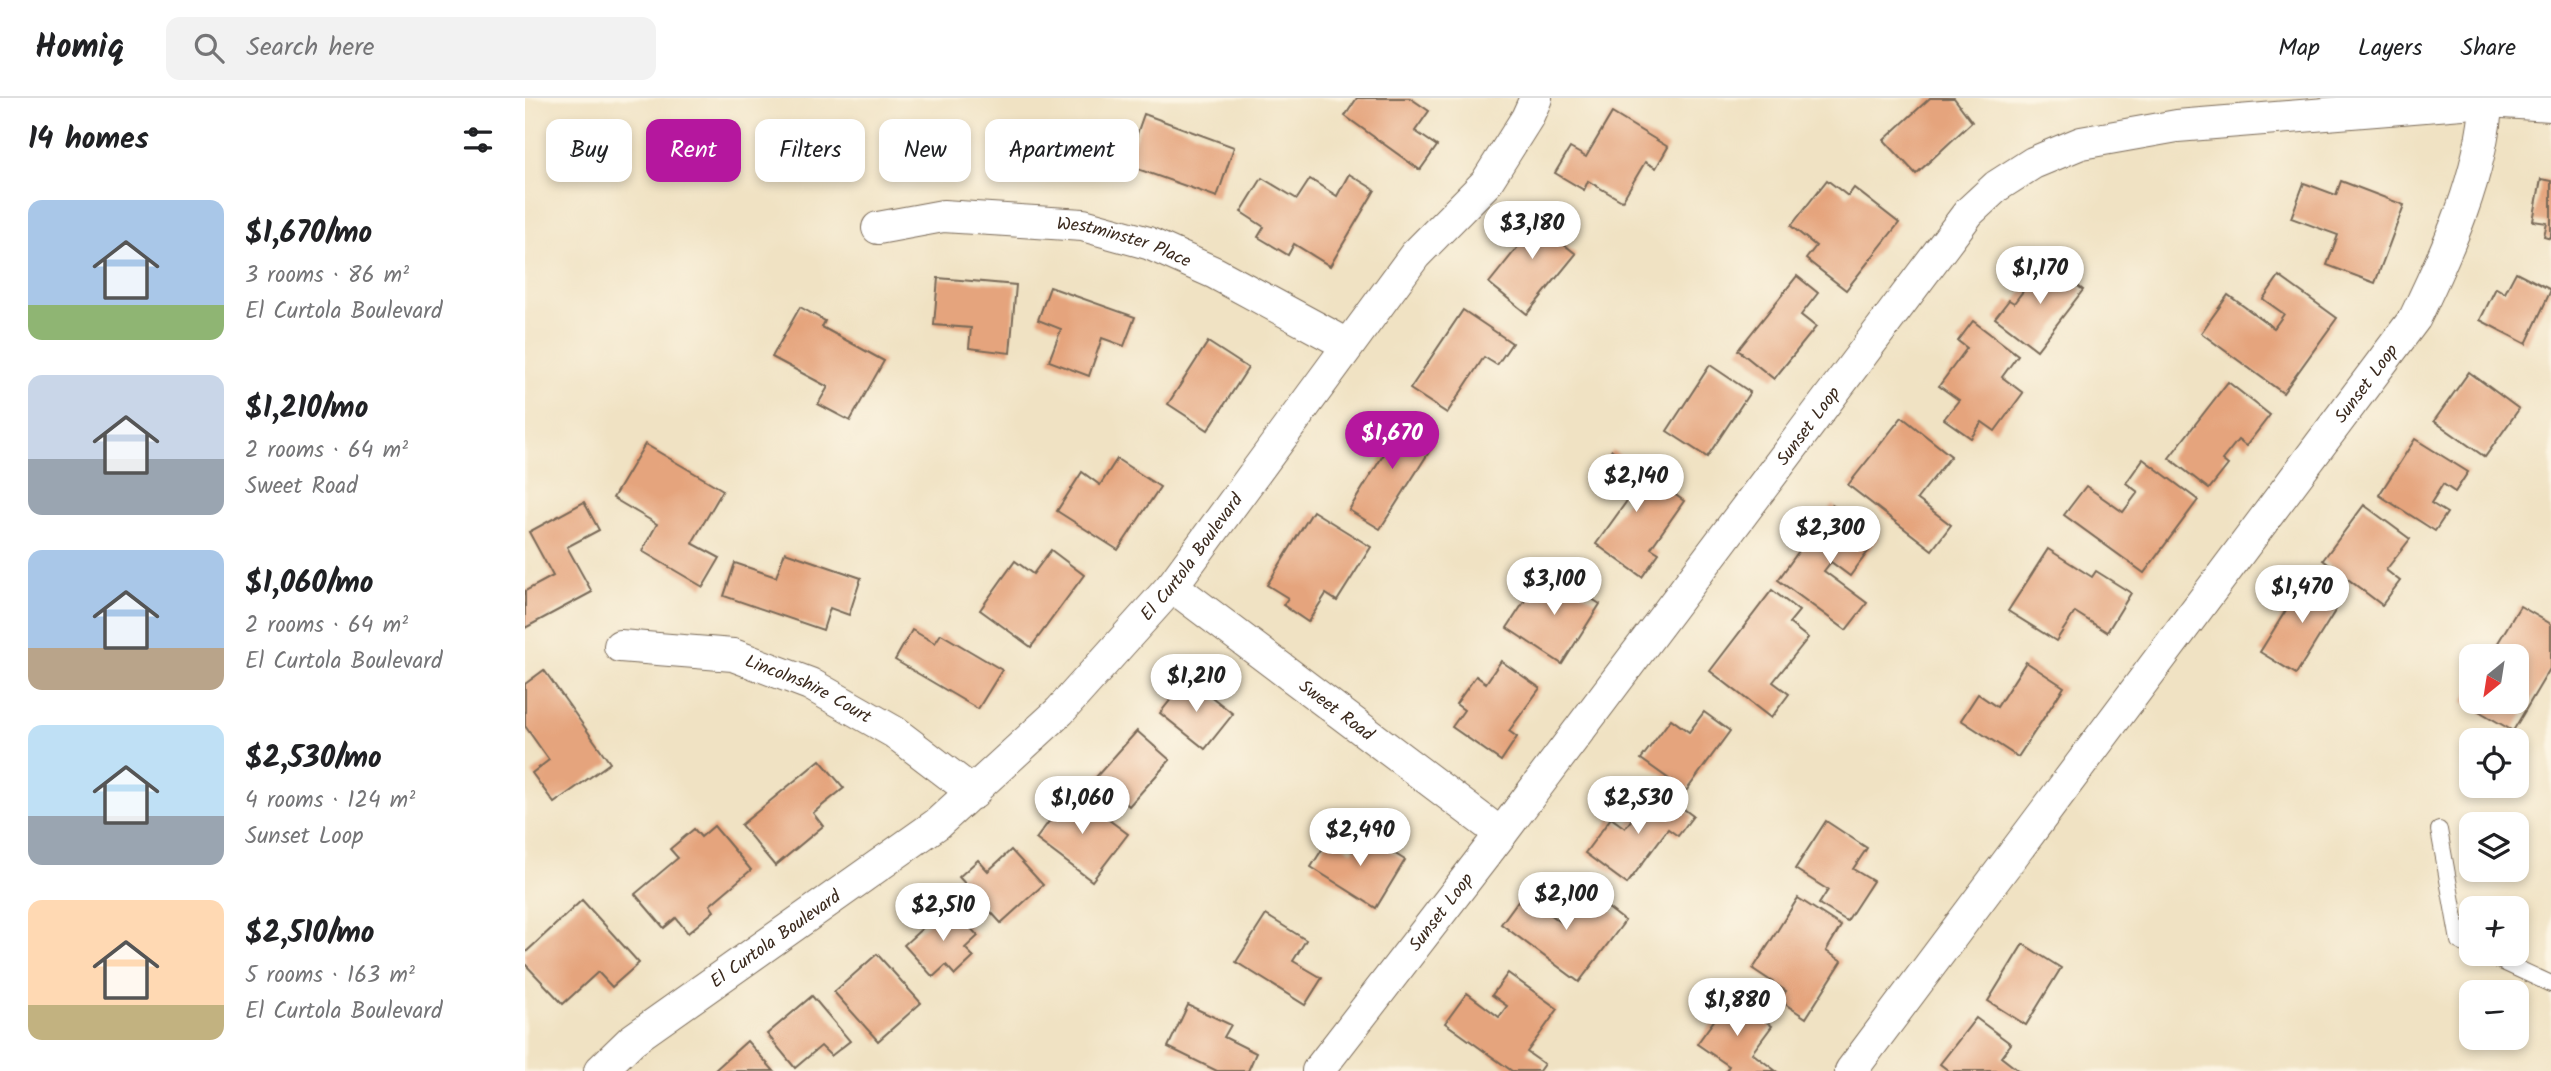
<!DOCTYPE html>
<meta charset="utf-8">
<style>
:root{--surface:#fff;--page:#f2f2f2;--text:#202124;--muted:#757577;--line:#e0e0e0;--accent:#b5179e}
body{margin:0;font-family:Kalam,sans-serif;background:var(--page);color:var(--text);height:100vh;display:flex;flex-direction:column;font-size:26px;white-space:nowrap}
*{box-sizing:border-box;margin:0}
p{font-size:23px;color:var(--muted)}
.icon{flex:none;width:38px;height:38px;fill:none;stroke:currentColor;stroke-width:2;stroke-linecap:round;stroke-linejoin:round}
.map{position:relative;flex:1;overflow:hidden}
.drawer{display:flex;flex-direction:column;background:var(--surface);width:525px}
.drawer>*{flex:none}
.top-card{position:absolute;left:21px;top:21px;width:665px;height:63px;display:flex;gap:14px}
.needle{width:46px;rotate:210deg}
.tools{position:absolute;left:1934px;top:546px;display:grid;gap:14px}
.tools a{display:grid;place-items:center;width:70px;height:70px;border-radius:14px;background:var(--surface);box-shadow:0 4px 10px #0003;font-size:35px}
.price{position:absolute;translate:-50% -60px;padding:0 16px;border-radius:24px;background:#fff;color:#222;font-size:23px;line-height:46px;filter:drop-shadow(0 2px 4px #0008)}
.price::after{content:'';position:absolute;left:50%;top:42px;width:21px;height:16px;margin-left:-10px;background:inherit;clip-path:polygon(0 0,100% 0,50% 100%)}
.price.on{background:var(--accent);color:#fff}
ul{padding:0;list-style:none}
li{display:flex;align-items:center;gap:21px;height:175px;padding:0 28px}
li span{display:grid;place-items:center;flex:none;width:196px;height:140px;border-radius:14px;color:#555}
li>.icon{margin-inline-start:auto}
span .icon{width:84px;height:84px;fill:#fffc;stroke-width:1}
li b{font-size:30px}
h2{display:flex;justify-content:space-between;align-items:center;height:84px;padding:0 28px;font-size:30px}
.chip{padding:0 24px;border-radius:14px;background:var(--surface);box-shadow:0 4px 10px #0003;font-size:24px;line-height:63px}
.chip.on{background:var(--accent);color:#fff}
header{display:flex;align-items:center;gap:42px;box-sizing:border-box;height:98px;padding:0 35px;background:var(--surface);border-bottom:2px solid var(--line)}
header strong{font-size:33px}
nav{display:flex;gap:38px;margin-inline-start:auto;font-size:24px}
.search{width:490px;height:63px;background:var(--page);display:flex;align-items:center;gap:18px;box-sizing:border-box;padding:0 24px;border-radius:14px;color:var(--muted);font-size:26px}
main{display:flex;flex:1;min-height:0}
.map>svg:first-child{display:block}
.building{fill:#e5a47d}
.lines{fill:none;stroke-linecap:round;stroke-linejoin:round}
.service-casing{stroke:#7a6a58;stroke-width:18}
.minor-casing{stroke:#7a6a58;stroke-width:34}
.service{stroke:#fff;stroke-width:16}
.minor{stroke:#fff;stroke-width:32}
.labels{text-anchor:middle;stroke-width:7;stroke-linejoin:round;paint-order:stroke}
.street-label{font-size:18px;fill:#3b2a1e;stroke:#fcf5e5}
</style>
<header>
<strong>Homiq</strong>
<div class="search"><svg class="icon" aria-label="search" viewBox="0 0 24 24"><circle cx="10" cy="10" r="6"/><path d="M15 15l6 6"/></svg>Search here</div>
<nav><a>Map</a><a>Layers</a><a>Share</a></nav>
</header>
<main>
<section class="drawer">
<h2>14 homes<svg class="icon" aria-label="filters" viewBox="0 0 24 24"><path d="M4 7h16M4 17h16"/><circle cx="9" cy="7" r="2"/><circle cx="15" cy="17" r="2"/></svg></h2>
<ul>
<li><span style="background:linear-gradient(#a9c7e8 75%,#8fb573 0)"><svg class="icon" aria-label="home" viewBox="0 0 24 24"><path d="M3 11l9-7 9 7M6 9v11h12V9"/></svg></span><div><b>$1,670/mo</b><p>3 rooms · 86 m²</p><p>El Curtola Boulevard</p></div></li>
<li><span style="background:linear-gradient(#c9d6e8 60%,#9aa5b1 0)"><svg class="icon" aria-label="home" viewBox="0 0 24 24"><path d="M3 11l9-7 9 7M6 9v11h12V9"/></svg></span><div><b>$1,210/mo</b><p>2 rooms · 64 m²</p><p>Sweet Road</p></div></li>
<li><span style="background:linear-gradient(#a9c7e8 70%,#b9a48a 0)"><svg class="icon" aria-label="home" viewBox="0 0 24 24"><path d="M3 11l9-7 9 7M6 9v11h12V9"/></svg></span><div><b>$1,060/mo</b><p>2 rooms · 64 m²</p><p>El Curtola Boulevard</p></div></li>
<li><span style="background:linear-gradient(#bfe0f5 65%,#9aa5b1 0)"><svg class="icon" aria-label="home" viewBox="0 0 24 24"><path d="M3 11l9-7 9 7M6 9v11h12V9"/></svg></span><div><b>$2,530/mo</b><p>4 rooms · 124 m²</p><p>Sunset Loop</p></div></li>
<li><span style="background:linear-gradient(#ffd9b3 75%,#c2b280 0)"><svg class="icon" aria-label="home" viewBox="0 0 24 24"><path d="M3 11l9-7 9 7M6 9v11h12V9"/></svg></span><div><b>$2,510/mo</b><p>5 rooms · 163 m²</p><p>El Curtola Boulevard</p></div></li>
</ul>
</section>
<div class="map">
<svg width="2026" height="973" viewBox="0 0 2026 973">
<rect width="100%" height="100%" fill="#fcf5e5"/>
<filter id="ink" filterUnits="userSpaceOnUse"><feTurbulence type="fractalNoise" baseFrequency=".0143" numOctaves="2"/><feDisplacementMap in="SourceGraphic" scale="14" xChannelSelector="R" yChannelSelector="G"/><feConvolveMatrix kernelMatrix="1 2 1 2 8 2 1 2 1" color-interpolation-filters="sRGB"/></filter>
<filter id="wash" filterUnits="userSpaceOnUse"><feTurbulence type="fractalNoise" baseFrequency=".00686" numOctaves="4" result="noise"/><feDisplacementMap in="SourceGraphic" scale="28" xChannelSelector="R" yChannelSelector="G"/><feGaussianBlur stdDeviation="1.57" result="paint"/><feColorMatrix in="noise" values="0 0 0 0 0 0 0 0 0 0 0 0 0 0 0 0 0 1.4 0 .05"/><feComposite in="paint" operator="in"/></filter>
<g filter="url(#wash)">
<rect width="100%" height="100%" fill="#f0e2c3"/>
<g id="blocks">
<!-- building -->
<g class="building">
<path d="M832,0H885L904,13L890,33L912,48L895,72L820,18Z"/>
<path d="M1405,0H1429L1447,24L1391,76L1359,42Z"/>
<path d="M1087,15L1143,49L1131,70L1120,64L1097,103L1063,83L1059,92L1030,75L1045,50L1061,59Z"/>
<path d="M619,16L709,49L692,99L601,67Z"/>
<path d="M824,76L850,92L805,168L769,146L763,157L733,139L739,129L716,114L737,80L772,101L785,81L812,98Z"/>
<path d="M2016,81L2026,83V141L2019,139L2022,125L2008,123Z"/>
<path d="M1302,82L1323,98L1329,90L1374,125L1321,192L1281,161L1291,148L1266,128Z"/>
<path d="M1816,83L1879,107L1850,185L1802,167L1813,137L1766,120L1779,85L1811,97Z"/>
<path d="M1006,106L1034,128L1027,137L1051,156L1002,216L964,185L996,145L983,135Z"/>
<path d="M1521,163L1558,192L1512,252L1470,220L1484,202L1489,205Z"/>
<path d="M1991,174L2026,192L2001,246L1955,222L1971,190L1980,195Z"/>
<path d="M1272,178L1293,195L1276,217L1291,229L1249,281L1213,252Z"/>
<path d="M1754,178L1812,220L1758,295L1676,235L1703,197L1749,230L1759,216L1738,201Z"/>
<path d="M413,180L491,187L485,255L444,250L446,230L409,227Z"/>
<path d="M525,189L610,219L599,248L577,240L564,278L524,263L536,231L513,222Z"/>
<path d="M275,209L300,223L297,229L359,263L325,323L293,306L303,289L247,259Z"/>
<path d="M938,212L987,245L972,267L959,259L922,315L885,291Z"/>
<path d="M1448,223L1493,257L1477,279L1498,295L1470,333L1457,324L1446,340L1419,321L1434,302L1414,288L1442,250L1433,243Z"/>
<path d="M683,244L723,270L683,332L643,306Z"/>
<path d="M1185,267L1225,294L1182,359L1142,333Z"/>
<path d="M1944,274L1994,311L1960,359L1909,323Z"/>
<path d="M1703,284L1745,317L1721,348L1713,342L1697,362L1703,367L1684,391L1644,360Z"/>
<path d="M865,315L911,343L855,431L824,412L867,343L853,335Z"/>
<path d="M1377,319L1426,358L1392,401L1426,427L1407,452L1323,387Z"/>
<path d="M1890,341L1943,374L1930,394L1918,386L1906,405L1922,415L1910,433L1854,397Z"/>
<path d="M120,346L198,392L167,445L195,460L178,489L117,453L132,426L88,400Z"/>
<path d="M1087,352L1159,403L1126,450L1134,455L1117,479L1071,446L1104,400L1070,376Z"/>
<path d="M592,361L635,389L593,452L532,413L557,374L575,387Z"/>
<path d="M1618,361L1673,402L1619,475L1539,417L1561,388L1598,414L1613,394L1601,385Z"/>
<path d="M59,404L74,432L42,449L67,494L0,530V493L28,478L4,434Z"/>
<path d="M1307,407L1353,440L1325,478L1306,464L1299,473L1342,505L1321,532L1253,482Z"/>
<path d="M1839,407L1885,441L1861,472L1875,483L1857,507L1798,462Z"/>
<path d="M788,413L846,449L812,503L801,496L783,524L758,507L763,500L742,487Z"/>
<path d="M1523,451L1567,479L1571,473L1606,495L1582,534L1550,514L1531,543L1483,513Z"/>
<path d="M526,452L559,477L506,549L455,512L490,463L508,476Z"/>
<path d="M260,454L336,480L324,517L305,510L298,532L199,498L210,465L251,479Z"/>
<path d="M1020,472L1075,506L1037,566L982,530Z"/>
<path d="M1782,478L1818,500L1771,576L1735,554Z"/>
<path d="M1247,492L1274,513L1264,525L1283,540L1248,584L1264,596L1246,620L1185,573Z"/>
<path d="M1995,508L2026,526V569L1988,633L1938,604L1946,591V604H1992V558H1965Z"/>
<path d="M387,532L410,545L416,536L477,572L453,611L370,562Z"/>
<path d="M976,563L1015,590L984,633L992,639L976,663L927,629L939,612L931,606L951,578L961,585Z"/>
<path d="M1501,564L1539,589L1493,659L1436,622L1453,596L1472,609Z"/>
<path d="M19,572L85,665L29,705L7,675L24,662L0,628V586Z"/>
<path d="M663,580L708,616L680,651L635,615Z"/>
<path d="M1179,614L1205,633L1161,693L1116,661L1146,621L1164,634Z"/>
<path d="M612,633L645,662L604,708L571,679Z"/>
<path d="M295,662L319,690L288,715L298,728L250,768L216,727Z"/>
<path d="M1131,690L1168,718L1153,738L1143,731L1102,786L1060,755L1086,720L1100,730Z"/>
<path d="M546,694L603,736L567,783L511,741Z"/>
<path d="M1301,723L1342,750L1328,771L1348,783L1322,823L1294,806L1303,792L1270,771Z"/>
<path d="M189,728L226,772L185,807L189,813L163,835L151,820L139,830L110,796L153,760L145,751L169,731L176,739Z"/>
<path d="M838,736L880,762L851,810L786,769L805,739L827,753Z"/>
<path d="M486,752L518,787L476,825L434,779L453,762L463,773Z"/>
<path d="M1060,792L1100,823L1054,884L976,826L998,796L1036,824Z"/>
<path d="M1273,800L1316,828L1301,853L1317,863L1281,920L1254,902L1261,893L1228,871Z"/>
<path d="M57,802L114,865L87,889L73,874L38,906L0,866V855Z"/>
<path d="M424,806L453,838L440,850L449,859L430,877L421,867L408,879L379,847Z"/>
<path d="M741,817L781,842L768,863L797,880L780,907L711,864Z"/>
<path d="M1498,846L1536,870L1501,927L1463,903Z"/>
<path d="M352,856L396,905L353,943L309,894Z"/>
<path d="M983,875L1033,911L1002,954L1019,966L1014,973H987L920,925L942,895L974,919L982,908L967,897Z"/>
<path d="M287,898L325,943L306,958L296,948L270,970L242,936Z"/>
<path d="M1206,899L1247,928L1227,955L1251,973H1201L1204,968L1172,946Z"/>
<path d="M663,907L706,927L699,939L731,955L723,973H692L643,949Z"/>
<path d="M1451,920L1486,946L1476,959L1494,973H1424L1415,966Z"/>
<path d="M222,943L249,973H189Z"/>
</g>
</g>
</g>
<g filter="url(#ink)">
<use href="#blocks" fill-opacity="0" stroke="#7a6a58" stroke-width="2"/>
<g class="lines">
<defs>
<g id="service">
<path d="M1914,732L1934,843L1946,849"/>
<path d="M1961,856L2026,886"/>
</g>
<g id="minor">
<path id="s1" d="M353,130L418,118L558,127L623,145L690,175L823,247"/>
<path id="s2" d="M647,488L976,736"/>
<path id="s3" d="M95,548L208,557L285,586L369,634L449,695"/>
<path id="s4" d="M75,973L107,942L412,726L535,613L647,488L890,157L961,85L1002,20L1011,0"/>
<path id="s5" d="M793,973L976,736L1444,114L1472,88L1508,65L1556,45L1652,28L1962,3L2026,7"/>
<path id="s6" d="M1326,973L1890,220C1924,149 1956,80 1962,0"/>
</g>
</defs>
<!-- service casing -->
<use href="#service" class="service-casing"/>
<!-- minor casing -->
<use href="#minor" class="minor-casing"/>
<!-- service -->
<use href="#service" class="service"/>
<!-- minor -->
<use href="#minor" class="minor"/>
</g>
</g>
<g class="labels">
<!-- street labels -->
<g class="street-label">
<text dy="6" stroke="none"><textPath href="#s1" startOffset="250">Westminster Place</textPath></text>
<text dy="6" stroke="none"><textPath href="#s6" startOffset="859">Sunset Loop</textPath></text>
<text dy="6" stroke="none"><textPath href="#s5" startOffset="810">Sunset Loop</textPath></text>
<text dy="6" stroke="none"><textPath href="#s4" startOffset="788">El Curtola Boulevard</textPath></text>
<text dy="6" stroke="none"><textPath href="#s3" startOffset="196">Lincolnshire Court</textPath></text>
<text dy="6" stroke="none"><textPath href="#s2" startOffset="206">Sweet Road</textPath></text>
<text dy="6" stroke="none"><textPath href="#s5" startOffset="201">Sunset Loop</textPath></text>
<text dy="6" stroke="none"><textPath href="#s4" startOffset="220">El Curtola Boulevard</textPath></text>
</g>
</g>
</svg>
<div class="tools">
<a><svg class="needle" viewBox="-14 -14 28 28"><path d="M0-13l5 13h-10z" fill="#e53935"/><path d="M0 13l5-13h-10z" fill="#757577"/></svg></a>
<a><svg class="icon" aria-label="locate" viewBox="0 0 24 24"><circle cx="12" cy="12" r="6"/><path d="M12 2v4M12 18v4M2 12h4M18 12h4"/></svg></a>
<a><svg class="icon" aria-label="layers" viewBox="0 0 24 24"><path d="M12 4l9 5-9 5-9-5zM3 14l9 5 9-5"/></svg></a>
<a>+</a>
<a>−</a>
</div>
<b class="price" style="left:1007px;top:163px">$3,180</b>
<b class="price" style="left:1515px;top:208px">$1,170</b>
<b class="price on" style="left:867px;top:373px">$1,670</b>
<b class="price" style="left:1111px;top:416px">$2,140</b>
<b class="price" style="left:1305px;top:468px">$2,300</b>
<b class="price" style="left:1029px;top:519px">$3,100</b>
<b class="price" style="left:1777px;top:527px">$1,470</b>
<b class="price" style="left:671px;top:616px">$1,210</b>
<b class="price" style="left:557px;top:738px">$1,060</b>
<b class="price" style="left:1113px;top:738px">$2,530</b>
<b class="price" style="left:835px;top:770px">$2,490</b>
<b class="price" style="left:1041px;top:834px">$2,100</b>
<b class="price" style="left:418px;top:845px">$2,510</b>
<b class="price" style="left:1212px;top:940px">$1,880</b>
<div class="top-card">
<a class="chip">Buy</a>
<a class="chip on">Rent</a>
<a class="chip">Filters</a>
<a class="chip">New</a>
<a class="chip">Apartment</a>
</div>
</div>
</main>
